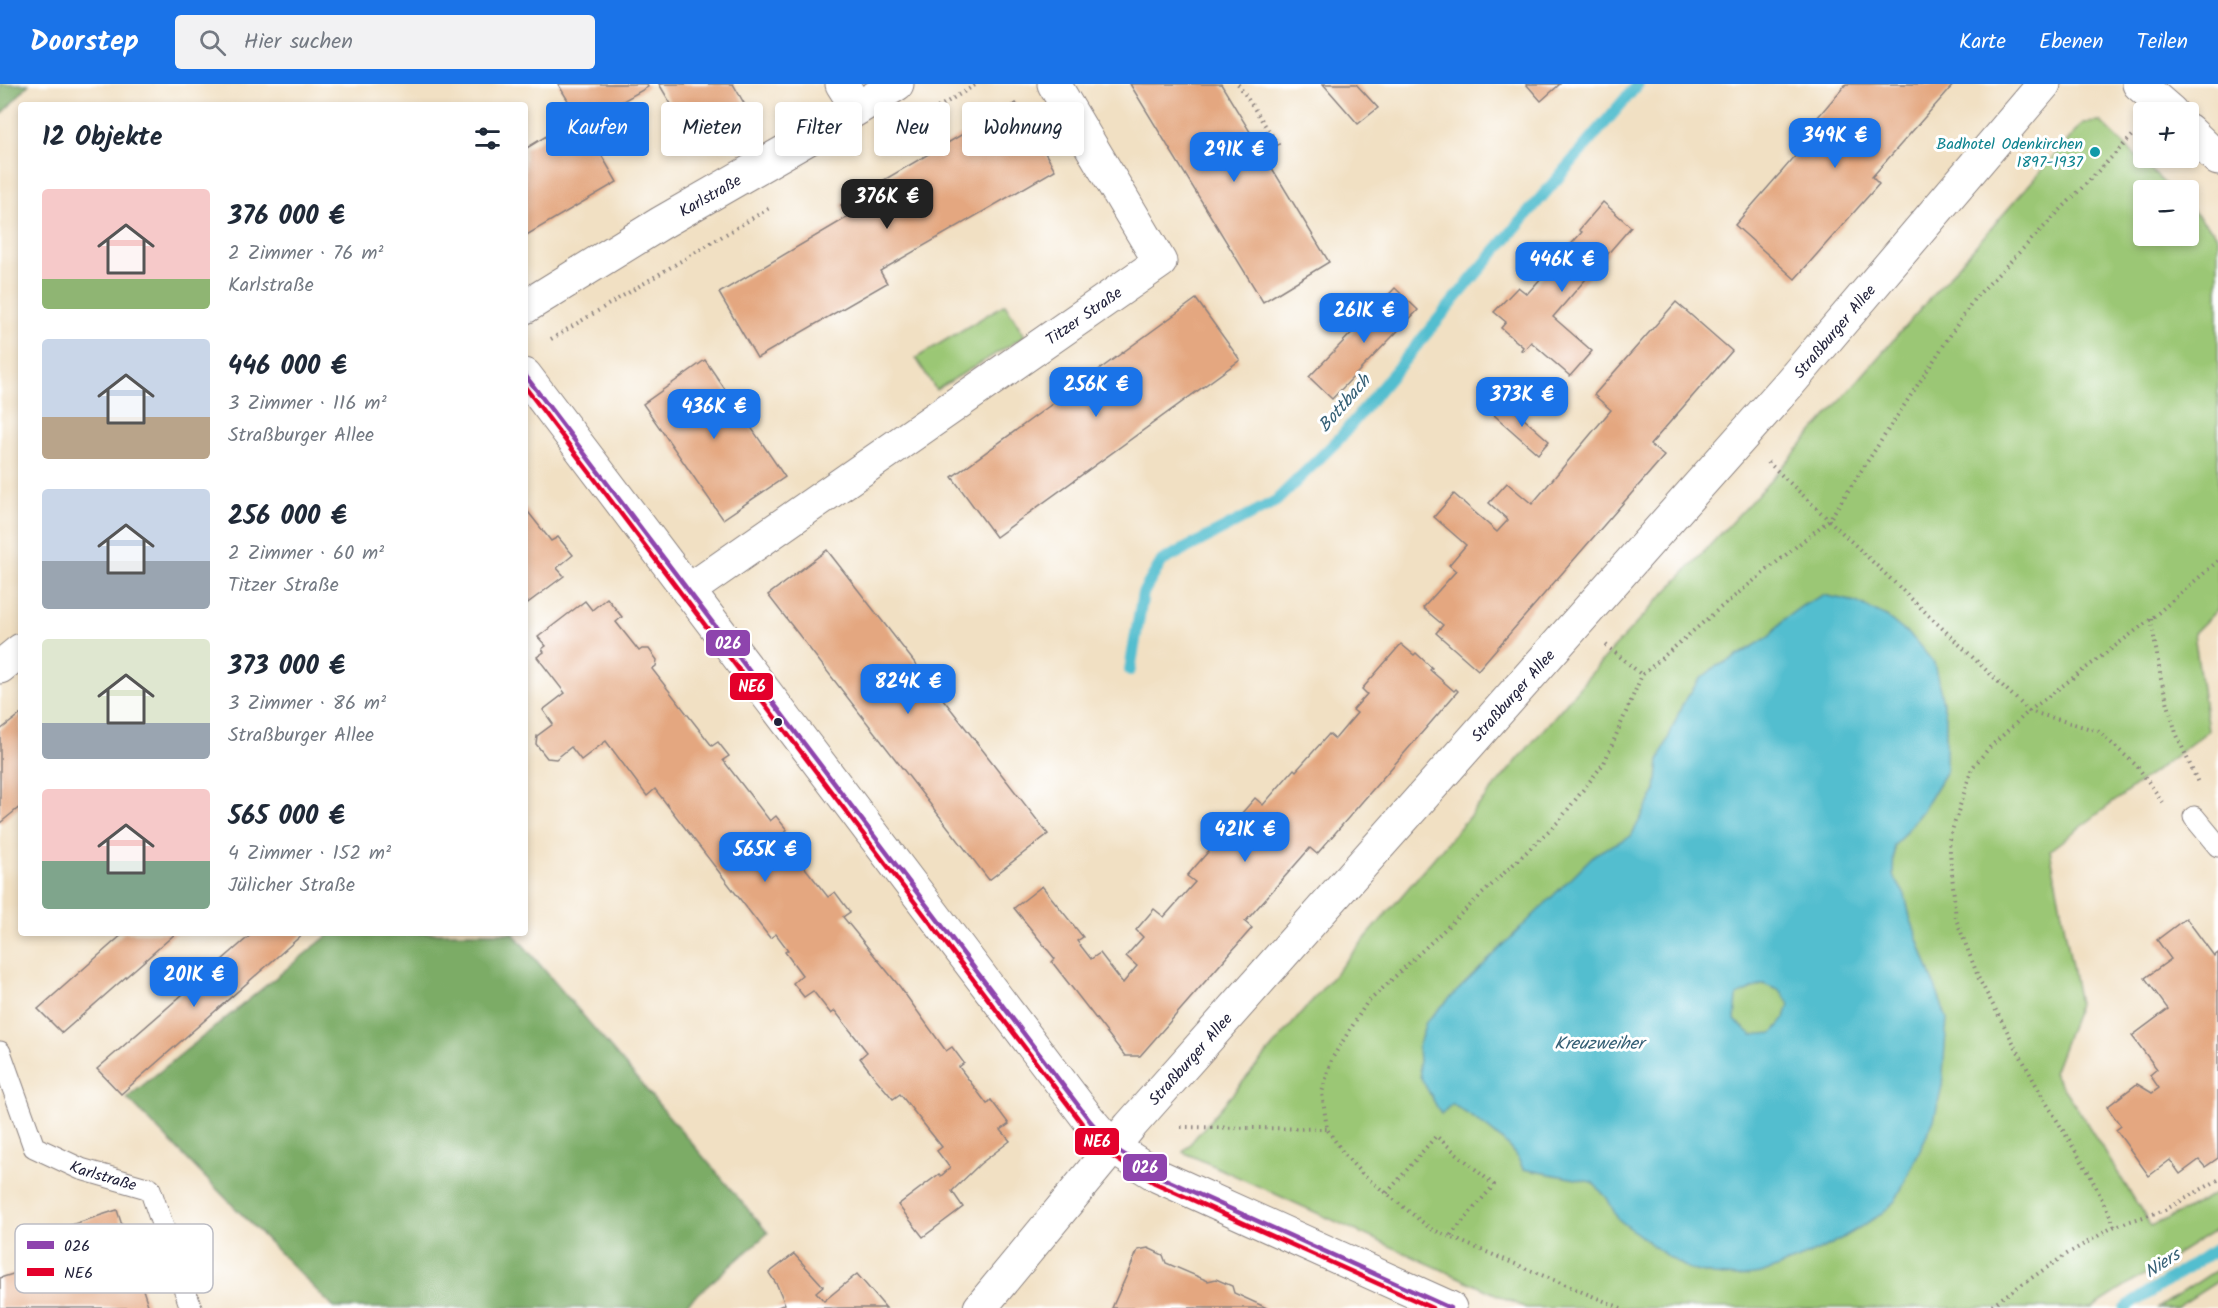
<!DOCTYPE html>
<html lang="de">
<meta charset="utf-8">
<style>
:root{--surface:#fff;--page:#f2f2f3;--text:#1f2937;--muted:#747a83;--accent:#1a73e8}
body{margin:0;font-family:Kalam,sans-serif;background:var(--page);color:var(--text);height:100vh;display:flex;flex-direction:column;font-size:22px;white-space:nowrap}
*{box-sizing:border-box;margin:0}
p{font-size:20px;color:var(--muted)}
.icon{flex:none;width:33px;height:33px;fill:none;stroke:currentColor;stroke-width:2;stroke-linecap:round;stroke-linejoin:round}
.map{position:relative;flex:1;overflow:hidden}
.panel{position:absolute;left:18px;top:18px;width:510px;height:834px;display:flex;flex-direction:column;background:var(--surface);border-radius:6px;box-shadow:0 3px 9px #0003}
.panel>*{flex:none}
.top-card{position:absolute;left:546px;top:18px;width:570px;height:54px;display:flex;gap:12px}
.buttons{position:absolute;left:2133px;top:18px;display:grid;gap:12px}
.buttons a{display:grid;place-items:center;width:66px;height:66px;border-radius:6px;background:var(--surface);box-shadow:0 3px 9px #0003;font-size:30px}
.price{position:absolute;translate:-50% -51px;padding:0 14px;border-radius:12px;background:var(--accent);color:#fff;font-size:20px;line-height:39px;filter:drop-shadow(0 2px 3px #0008)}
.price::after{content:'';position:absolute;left:50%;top:36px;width:18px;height:14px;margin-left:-9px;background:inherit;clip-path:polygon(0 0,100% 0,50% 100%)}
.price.current{background:#222;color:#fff}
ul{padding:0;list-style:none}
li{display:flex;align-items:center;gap:18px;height:150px;padding:0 24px}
li span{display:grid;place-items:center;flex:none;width:168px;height:120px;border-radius:6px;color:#555}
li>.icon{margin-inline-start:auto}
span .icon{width:72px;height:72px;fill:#fffc;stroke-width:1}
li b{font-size:26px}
h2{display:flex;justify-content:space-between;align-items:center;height:72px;padding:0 24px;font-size:26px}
.tag{padding:0 21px;border-radius:6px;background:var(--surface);box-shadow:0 3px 9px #0003;font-size:21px;line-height:54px}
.tag.current{background:var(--accent);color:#fff}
header{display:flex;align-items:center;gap:36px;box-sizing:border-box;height:84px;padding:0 30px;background:var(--accent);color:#fff}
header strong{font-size:28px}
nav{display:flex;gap:33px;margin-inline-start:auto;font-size:21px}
.search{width:420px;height:54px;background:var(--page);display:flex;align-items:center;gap:15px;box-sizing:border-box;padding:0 21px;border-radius:6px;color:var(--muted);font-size:22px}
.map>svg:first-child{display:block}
.green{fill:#9bc774;stroke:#5e7458;stroke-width:1.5}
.forest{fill:#7cac66;stroke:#4f6750;stroke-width:1.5}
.water{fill:#53becf;stroke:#3a7085;stroke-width:1.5;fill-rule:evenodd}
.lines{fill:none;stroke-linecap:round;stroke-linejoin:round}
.stream{stroke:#53becf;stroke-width:12}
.building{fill:#e4a780}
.lane-casing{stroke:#8a817f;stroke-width:23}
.street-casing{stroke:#8a817f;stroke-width:35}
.secondary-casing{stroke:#8a817f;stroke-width:35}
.primary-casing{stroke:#8a817f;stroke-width:35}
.path{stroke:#8a817f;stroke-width:4;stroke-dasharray:1.5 4.5;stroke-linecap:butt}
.lane{stroke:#fff;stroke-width:21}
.street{stroke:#fff;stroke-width:33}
.secondary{stroke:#fff;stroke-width:33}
.primary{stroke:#fff;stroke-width:33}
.bus-1-casing{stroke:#fff;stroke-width:9}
.bus-2-casing{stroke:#fff;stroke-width:9}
.bus-1{stroke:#8e44ad;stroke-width:4.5}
.bus-2{stroke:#e4002b;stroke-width:4.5}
.culture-dot{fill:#0f9aa8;stroke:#fff;stroke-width:2}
.bus-dot{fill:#22223b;stroke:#fff;stroke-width:2}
.labels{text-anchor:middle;stroke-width:6;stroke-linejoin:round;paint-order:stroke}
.culture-label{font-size:16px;fill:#0d838f;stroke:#fff;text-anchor:end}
.street-label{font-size:16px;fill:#22223b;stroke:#fff}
.water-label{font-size:18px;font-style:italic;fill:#366076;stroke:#fff}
.key{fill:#fff;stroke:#bdbdc4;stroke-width:1.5}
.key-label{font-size:16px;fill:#22223b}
.line-badge{stroke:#fff;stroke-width:2}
.badge-label{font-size:16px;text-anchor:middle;font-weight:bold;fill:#fff}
</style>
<header>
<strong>Doorstep</strong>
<div class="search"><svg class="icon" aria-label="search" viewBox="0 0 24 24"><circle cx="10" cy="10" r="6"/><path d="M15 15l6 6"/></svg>Hier suchen</div>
<nav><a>Karte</a><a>Ebenen</a><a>Teilen</a></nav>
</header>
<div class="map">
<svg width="2218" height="1224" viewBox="0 0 2218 1224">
<rect width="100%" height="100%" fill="#fff"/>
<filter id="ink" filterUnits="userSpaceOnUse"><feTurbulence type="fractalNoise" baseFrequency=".0167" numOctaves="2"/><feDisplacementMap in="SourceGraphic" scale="12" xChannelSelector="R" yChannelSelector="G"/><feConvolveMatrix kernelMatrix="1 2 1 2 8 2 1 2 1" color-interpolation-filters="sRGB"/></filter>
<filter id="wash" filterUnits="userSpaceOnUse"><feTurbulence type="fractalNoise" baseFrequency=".008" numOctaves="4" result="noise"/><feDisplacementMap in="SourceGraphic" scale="24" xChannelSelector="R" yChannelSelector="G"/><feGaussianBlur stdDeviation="1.35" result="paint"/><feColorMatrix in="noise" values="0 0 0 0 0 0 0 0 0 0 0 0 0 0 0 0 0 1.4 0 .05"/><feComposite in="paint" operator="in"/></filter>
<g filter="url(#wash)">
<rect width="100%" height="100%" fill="#f1e0c3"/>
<!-- green -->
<g class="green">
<path d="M2101,38L2171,106H2144V152H2188L2189,123L2218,152V525L2194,549L2208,647L2050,766L2079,920L2053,989L2083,1033L2151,1142L2188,1125L2218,1108V1144L2092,1224H1526L1183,1068L1607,571L1770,397L2083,39Z"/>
<path d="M1005,220L1025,252L936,306L916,274Z"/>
<path d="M2218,1185V1197L2176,1224H2158Z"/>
</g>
<!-- forest -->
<g class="forest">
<path d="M0,0H29L0,32Z"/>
<path d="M331,849H513L768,1149L682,1224H334L127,1014Z"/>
</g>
<!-- water -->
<path class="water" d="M1823,511L1856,518L1888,534L1914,555L1934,579L1946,632V687L1922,727L1894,762L1893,791L1905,811L1910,833L1947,935L1942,1002L1934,1036L1895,1118L1877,1133L1832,1160L1804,1173L1761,1190L1738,1193L1714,1191L1691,1186L1667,1172L1618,1135L1607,1114L1592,1098L1523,1085C1513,1058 1475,1035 1452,1020L1441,1030L1420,992L1418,963L1426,938L1595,770L1631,752L1656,706L1659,677L1670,650L1682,621L1699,596L1715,583L1731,576L1770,552L1784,535L1802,522ZM1763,900L1781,907L1789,920L1785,934L1773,949L1752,951L1735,936L1737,912Z"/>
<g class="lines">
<!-- stream -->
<g class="stream">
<path d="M1130,586L1143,509L1162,477L1276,417L1339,355L1475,191L1638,0"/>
<path d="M2125,1224L2218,1164"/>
</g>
</g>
<g id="blocks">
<!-- building -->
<g class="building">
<path d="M558,0H647L648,3L589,36L588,39L585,33L581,36L617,98L525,152V65L578,33Z"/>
<path d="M659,0H733L753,35L699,67Z"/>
<path d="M1130,0H1221L1329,178L1263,218Z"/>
<path d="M1323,0H1356L1378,24L1358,40Z"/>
<path d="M1526,0H1560L1541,17Z"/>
<path d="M1846,0H1954L1872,93L1879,100L1795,195L1735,141L1818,46L1811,41Z"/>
<path d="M1016,19L1055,86L880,187L887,199L757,274L719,209L848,133L841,121Z"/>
<path d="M1603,118L1631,143L1553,233L1592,267L1570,292L1531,258L1523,267L1521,266L1523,263L1501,244L1506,238L1494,228L1518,203L1527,210L1582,148L1579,146Z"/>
<path d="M1395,204L1418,226L1332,315L1309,293Z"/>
<path d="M1196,215L1240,276L996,453L952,393Z"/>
<path d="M1676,218L1732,267L1650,361L1664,372L1478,586L1436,549L1443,541L1423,524L1456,487L1449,481L1466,461L1434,433L1454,410L1497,448L1508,436L1489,419L1507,399L1532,420L1611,326L1594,311Z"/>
<path d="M705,276L785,393L723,435L643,320Z"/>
<path d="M1505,318L1549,357L1538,370L1494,331Z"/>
<path d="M525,424L551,457L558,453L573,471L557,484L564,492L525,521Z"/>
<path d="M827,466L1048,750L989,796L768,511Z"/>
<path d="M607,514L622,533L616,538L639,567L642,565H649L657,576L656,582L652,585L712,662L718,658L729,672L723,676L770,737L776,732L787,746L780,752L828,813L835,808L850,828L843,833L900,903L946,967L952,963L964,979L959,983L987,1020L991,1016L1009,1040L1001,1046L1010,1057L980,1080L952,1107L963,1123L923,1153L898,1121L939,1090L941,1092L950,1084L937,1067L942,1063L900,1010L893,1015L876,995L860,974L867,968L835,927L831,930L813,907L804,913L793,899L802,891L785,868L788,866L776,850L770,854L655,705L647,712L606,657L581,676L571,663L556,675L547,674L536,660L537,652L553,640L543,626L565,609L537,573L544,568L542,565L546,562L538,553L585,517L592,526Z"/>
<path d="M1401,560L1414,571L1416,569L1432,584L1430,586L1454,607L1456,605L1458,607L1317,770L1310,764L1245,838L1252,844L1140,972H1125L1052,878L1055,875L1014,824L1042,802L1083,853L1077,857L1091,875L1100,869L1123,899L1137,882L1126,872L1143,853L1136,846L1154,825L1164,833L1195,798L1187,792L1255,714L1263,721L1294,685L1296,687L1329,650L1335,655L1357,629L1353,626L1367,610L1362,605Z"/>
<path d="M21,630V722L0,739V646Z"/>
<path d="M2186,834L2214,872L2218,869V1074L2205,1083L2199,1076L2180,1090L2170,1076L2149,1092L2116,1046L2121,1042L2107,1023L2137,1000L2152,1009L2159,1004L2150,991L2157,985L2132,952L2168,925L2145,894L2171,875L2157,856Z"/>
<path d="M124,849H176L62,949L38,925Z"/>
<path d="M253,849H304L121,1010L97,985Z"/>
<path d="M117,1126L149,1224H0V1194L32,1184L35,1193L51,1188L40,1151Z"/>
<path d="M1148,1164L1163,1171L1166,1179L1208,1197L1216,1195L1232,1202L1234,1209L1267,1224H1112L1138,1166Z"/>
<path d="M794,1170L823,1202L816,1208L824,1217L857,1190L886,1224H776L785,1220L777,1201L769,1189Z"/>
</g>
</g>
</g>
<g filter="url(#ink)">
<use href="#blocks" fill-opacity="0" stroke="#8a817f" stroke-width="1.5"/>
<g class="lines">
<defs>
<g id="lane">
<path d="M2194,733L2218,762"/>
<path id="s1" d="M0,968L34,1063L81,1085L150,1105L191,1224"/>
</g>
<g id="street">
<path d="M842,0L857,24"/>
<path d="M525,291L1090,1037L1112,1063L1158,1092L1450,1224"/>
<path id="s2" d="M688,507L1160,178L1054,0"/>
<path id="s3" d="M980,1224L1130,1042L1788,301L2044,0"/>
</g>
<g id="secondary">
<path id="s4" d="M525,223L661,139L816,50L897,0"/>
<path d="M0,583L21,566"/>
</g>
<g id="primary">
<path d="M2139,0L2171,28"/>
<path d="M2188,46L2218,75"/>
</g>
</defs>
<!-- lane casing -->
<use href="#lane" class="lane-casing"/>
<!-- street casing -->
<use href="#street" class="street-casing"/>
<!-- secondary casing -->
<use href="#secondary" class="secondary-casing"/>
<!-- primary casing -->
<use href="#primary" class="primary-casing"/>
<!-- path -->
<g class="path">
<path d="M1238,0L1281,65"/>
<path d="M917,36L977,0"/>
<path d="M551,255L771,123"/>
<path d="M1768,378L2029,627L2098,647L2137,682L2165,721"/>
<path d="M2151,535L2161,595L2176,649L2199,701"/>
<path d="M1606,561L1642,591"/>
<path d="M1181,1043L1327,1045"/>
<path d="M1387,1109L1436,1052L1494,1101L1450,1152"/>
<path d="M2115,1142L2090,1091L2041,1010L1979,895L1956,835L1949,756L1972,684L1990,663L2029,627L2151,535L2218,477"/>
<path d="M1621,1224L1431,1145L1362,1090L1344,1070L1327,1045L1322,1009L1331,976L1366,920L1558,738L1604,679L1642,591L1720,524L1829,436L1974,215L2137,47"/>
<path d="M1987,1224L2067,1170L2115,1142L2165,1126L2218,1096"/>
</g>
<!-- lane -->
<use href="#lane" class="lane"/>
<!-- street -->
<use href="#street" class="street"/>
<!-- secondary -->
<use href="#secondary" class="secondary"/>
<!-- primary -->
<use href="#primary" class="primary"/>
<defs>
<path id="bus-1" d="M525,291L1090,1037L1112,1063L1158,1092L1450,1224"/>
<path id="bus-2" d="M525,303L1084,1042L1107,1069L1155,1099L1432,1224"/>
</defs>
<!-- bus-1 casing -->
<use href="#bus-1" class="bus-1-casing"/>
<!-- bus-2 casing -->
<use href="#bus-2" class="bus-2-casing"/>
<!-- bus-1 -->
<use href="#bus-1" class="bus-1"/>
<!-- bus-2 -->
<use href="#bus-2" class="bus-2"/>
</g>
</g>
<!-- markers -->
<circle class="culture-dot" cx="2095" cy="68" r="6"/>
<circle class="bus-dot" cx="778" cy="638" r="5"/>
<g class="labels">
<!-- culture labels -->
<g class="culture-label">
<text x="2083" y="65">Badhotel Odenkirchen<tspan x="2083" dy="18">1897-1937</tspan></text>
</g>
<!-- street labels -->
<g class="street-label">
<text dy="6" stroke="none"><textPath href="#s4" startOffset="216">Karlstraße</textPath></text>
<text dy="6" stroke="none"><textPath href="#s2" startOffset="482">Titzer Straße</textPath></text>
<text dy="6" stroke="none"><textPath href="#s3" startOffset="1298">Straßburger Allee</textPath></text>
<text dy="6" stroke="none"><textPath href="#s3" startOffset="812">Straßburger Allee</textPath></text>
<text dy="6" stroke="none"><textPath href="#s3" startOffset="326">Straßburger Allee</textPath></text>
<text dy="6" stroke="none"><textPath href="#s1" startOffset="176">Karlstraße</textPath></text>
</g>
<!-- water labels -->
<g class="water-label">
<text transform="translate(1344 319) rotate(-49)" y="6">Bottbach</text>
<text x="1599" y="965">Kreuzweiher</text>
<text transform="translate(2162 1179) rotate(-33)" y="6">Niers</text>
</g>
</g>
<!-- legend -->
<rect x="15" y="1140" width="198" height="69" rx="9" class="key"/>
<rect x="27" y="1157" width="27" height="8" fill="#8e44ad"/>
<rect x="27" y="1184" width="27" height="8" fill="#e4002b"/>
<g class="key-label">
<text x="64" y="1167">026</text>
<text x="64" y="1194">NE6</text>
</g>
<g class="line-badge">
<rect x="705" y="545" width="46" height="28" rx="6" fill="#8e44ad"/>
<rect x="729" y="588" width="45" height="29" rx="6" fill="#e4002b"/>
<rect x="1074" y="1043" width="46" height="29" rx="6" fill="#e4002b"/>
<rect x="1122" y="1069" width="46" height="29" rx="6" fill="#8e44ad"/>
</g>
<g class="badge-label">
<text x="728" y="565">026</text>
<text x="752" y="608">NE6</text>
<text x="1097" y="1063">NE6</text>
<text x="1145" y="1089">026</text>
</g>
</svg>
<div class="buttons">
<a>+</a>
<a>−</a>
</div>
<b class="price" style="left:1835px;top:85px">349K €</b>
<b class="price" style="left:1234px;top:99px">291K €</b>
<b class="price current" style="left:887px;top:146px">376K €</b>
<b class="price" style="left:1562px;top:209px">446K €</b>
<b class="price" style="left:1364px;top:260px">261K €</b>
<b class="price" style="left:1096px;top:334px">256K €</b>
<b class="price" style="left:1522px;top:344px">373K €</b>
<b class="price" style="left:714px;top:356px">436K €</b>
<b class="price" style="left:908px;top:631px">824K €</b>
<b class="price" style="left:1245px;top:779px">421K €</b>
<b class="price" style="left:765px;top:799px">565K €</b>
<b class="price" style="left:194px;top:924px">201K €</b>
<div class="top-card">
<a class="tag current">Kaufen</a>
<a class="tag">Mieten</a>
<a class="tag">Filter</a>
<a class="tag">Neu</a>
<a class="tag">Wohnung</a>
</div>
<section class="panel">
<h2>12 Objekte<svg class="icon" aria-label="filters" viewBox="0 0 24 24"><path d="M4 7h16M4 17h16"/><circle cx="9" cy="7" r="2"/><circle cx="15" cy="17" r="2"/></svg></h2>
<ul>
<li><span style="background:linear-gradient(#f6c9c9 75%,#8fb573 0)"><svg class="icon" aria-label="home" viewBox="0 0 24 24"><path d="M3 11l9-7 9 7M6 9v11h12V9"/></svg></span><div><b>376 000 €</b><p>2 Zimmer · 76 m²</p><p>Karlstraße</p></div></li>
<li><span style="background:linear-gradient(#c9d6e8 65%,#b9a48a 0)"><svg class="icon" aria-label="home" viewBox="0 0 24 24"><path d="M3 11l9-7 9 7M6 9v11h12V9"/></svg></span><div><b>446 000 €</b><p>3 Zimmer · 116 m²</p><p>Straßburger Allee</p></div></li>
<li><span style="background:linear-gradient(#c9d6e8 60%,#9aa5b1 0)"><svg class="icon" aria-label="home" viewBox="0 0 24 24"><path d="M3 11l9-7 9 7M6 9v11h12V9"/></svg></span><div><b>256 000 €</b><p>2 Zimmer · 60 m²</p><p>Titzer Straße</p></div></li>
<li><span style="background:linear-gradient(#dfe7d0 70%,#9aa5b1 0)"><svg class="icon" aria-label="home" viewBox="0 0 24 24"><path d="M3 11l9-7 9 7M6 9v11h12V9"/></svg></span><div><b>373 000 €</b><p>3 Zimmer · 86 m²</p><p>Straßburger Allee</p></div></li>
<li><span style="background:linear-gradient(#f6c9c9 60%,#7fa58c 0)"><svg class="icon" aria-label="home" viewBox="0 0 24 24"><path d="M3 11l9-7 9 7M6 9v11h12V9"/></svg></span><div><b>565 000 €</b><p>4 Zimmer · 152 m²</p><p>Jülicher Straße</p></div></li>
</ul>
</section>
</div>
